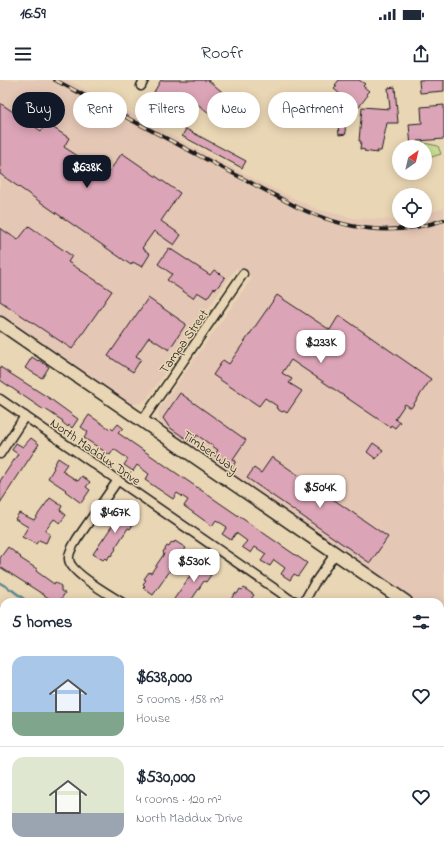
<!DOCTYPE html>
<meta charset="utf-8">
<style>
:root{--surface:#fff;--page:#f2f2f3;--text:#1f2937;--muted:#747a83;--line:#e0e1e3;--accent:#111827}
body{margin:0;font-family:"Indie Flower",sans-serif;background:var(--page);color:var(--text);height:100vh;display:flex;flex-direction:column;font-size:15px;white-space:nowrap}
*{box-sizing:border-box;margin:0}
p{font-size:13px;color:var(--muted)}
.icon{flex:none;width:22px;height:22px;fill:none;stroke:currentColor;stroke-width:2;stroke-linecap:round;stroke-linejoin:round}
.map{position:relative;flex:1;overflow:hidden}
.details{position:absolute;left:0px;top:518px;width:444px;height:256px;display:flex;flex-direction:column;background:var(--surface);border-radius:12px 12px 0 0;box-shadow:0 2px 10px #0003}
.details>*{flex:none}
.guide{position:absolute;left:12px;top:12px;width:420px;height:36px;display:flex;gap:8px}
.needle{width:26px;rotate:34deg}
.tools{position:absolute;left:392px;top:60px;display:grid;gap:8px}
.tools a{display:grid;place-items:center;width:40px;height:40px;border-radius:50%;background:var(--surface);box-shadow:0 2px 10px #0003;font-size:20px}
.price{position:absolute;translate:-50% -34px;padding:0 9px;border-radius:8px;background:#fff;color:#222;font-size:13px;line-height:26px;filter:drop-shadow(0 1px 2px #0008)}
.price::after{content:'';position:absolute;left:50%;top:24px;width:12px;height:9px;margin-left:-6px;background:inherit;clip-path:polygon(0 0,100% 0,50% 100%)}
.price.selected{background:var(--accent);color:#fff}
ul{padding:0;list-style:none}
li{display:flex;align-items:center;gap:12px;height:100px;padding:0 12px}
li+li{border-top:1px solid var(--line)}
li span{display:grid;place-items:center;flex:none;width:112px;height:80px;border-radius:12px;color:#555}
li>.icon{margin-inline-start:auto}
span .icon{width:48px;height:48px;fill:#fffc;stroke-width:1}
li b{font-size:17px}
h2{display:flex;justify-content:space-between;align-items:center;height:48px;padding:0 12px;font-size:17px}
.tag{padding:0 14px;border-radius:18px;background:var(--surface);box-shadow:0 2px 10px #0003;font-size:14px;line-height:36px}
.tag.selected{background:var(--accent);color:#fff}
.status{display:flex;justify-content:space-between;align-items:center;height:28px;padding:0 20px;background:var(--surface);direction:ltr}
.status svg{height:11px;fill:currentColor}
header{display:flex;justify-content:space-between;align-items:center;height:52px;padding:0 12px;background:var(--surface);font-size:18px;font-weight:600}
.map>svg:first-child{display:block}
.built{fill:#e5c7b5}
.green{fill:#c9dd92;stroke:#727c57}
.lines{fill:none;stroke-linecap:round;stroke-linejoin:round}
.stream{stroke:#5b8b92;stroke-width:2.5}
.building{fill:#dca4b7;stroke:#1c1c1c}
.street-casing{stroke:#1c1c1c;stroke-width:11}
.secondary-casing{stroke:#1c1c1c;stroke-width:15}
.street{stroke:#e9d6b4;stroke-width:8}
.secondary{stroke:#e9d6b4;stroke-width:12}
.rail-casing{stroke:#1c1c1c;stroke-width:4}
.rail{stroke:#e9d6b4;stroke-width:2.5;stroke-dasharray:8;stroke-linecap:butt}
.labels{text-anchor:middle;stroke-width:3;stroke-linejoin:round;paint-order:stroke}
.street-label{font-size:13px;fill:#1c1c1c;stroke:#e9d6b4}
</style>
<div class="status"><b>16:59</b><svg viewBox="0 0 49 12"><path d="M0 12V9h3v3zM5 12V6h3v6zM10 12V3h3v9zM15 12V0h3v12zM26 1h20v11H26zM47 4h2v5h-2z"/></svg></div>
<header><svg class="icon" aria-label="menu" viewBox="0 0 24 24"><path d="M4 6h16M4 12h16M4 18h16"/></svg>Roofr<svg class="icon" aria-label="share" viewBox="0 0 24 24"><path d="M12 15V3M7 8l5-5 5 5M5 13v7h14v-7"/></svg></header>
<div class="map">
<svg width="444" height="774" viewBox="0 0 444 774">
<rect width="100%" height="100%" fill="#e9d6b4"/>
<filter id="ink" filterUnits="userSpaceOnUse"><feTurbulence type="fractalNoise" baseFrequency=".025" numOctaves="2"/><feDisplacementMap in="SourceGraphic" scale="8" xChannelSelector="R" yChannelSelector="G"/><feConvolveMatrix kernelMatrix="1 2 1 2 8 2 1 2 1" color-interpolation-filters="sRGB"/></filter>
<g filter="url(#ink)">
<!-- built -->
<g class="built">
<path d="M0,0H68L262,103L316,129L353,138L399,140V141H425V134L444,128V540L440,537V522H418L388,501L379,497L171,353L160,342L158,335L159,329L252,198L236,188L147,319L141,323L133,324L126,323L0,236Z"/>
<path d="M195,770H272L279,774H193Z"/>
</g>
<!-- green -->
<path class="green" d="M417,54L424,63L438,66L441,74L425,79V67H418Z"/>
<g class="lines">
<!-- stream -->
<g class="stream">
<path d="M0,503L12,510L28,522"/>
<path d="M440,589H444"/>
</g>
</g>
<!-- building -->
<g class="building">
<path d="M161,0H208L226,15L225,19L228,22L217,35H216L214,37L191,19L186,29L154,12Z"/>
<path d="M339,0H359L365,4L363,6L369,11L366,14L368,15L358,28L351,22L347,26L340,21L341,18L339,16L340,14L334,9L337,6L335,5Z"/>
<path d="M419,0H444V11L420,13Z"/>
<path d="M395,7L398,43H387L381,71H377V73L364,71L365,70L360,69L361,61H359L362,27L390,29L388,8Z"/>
<path d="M0,23L41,51L46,43L69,58L64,67L87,82L85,86L104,99L122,73L180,113L161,141L181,155L174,165L154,151L142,168L150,174L142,187L133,182L131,185L0,94Z"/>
<path d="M444,25V59L418,61V67H411L409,44L422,43L421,27Z"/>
<path d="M343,33L346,54L339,55L337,34Z"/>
<path d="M186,49L246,81L242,88L182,56Z"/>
<path d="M29,146L72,176L68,182L112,211L72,269L0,221V148L18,160Z"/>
<path d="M169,168L210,195L214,190L225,197L216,209L214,208L207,218L197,212L193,218L167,200L172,194L158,184Z"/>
<path d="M277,215L330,250L339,235L431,299L411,328L405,324L395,339L400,342L395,348L391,345L390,347L291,280L282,293L292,299L289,303L302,311L287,333L284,331L282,332L276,328L277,326L265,318L259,326L213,295L223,280L229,284Z"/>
<path d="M148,218L186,244L169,270L149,257L136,276L141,279L133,292L108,276Z"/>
<path d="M32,277L38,281L39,280L49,287L42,298L25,288Z"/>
<path d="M0,287L49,318L78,339L72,348L69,345L68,347L62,342L63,341L45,329L44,330L0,300Z"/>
<path d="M180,313L246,360L233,379L236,381L232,388L214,375L218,370L197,355L192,363L169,347L163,338Z"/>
<path d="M89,335L110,349L111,348L113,350L118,344L123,348L118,353L307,483L298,496L294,494L290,500L281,494L285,488L274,480L270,486L261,481L266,474L255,467L251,473L242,467L247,461L236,453L231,460L222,454L227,447L216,440L212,446L184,426L188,420L177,413L173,419L145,400L149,394L137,385L133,391L124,385L128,379L114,369L110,375L84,358L88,352L81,347Z"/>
<path d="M31,358L39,364L0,423V401L18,374L12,370L16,363L23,367Z"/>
<path d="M373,363L383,370L376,379L367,372Z"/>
<path d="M272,377L388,457L370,483L247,398L254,388L261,393Z"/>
<path d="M58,378L67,384L62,391L78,401L82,396L90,402L86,407L90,410L81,423L65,411L66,410L48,398L54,388L53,387Z"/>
<path d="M50,418L62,426L60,430L66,435L60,443L54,439L45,451L50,454L46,463L39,460L36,464L22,457L28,447L15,439L19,433L34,440Z"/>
<path d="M125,427L135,433L134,436L136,437L133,442L134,443L130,449L128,448L115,468L116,469L111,476L110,475L107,480L105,478L103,480L93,474Z"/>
<path d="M175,461L186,468L153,515L143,508L145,506L143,504L146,500L144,499L149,492L151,493L164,474L163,472L167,466L169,467L172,462L174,463Z"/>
<path d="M8,467L18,475L21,477L20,478L37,489L36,491L54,504L55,502L61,506V511L65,513L59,522H55L0,487V478Z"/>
<path d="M202,479L212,486L210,488L212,490L209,494L211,495L206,502L204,501L190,522H172Z"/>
<path d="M244,508L254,515L249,522H235L231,519L235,513L237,514L240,509L242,510Z"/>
</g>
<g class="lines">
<defs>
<g id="street">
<path d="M141,6L144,0"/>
<path d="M0,319L281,513L289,519L298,522"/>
<path d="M142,341L243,194"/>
<path d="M0,374L25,336"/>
<path d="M118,400L77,459C74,465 68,472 69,479C69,492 110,515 121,522"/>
<path d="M304,522L314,504L335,474"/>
<path d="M0,705H4"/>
<path d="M339,770L354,774"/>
<path d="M186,774L187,770"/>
</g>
<g id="secondary">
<path d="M0,243L406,522"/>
<path d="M440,545L444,548"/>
<path d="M440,716L444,709"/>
<path d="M402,774L405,770"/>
</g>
</defs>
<!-- street casing -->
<use href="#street" class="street-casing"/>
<!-- secondary casing -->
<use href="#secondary" class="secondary-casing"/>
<!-- street -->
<use href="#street" class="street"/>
<!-- secondary -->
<use href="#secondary" class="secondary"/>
<defs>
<path id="rail" d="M55,0L297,127C346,150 392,157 444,140"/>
</defs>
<!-- rail casing -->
<use href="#rail" class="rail-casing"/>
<!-- rail -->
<use href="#rail" class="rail"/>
</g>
</g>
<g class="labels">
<!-- street labels -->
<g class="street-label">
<text transform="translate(183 261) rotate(-55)" y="5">Tampa Street</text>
<text transform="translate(96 371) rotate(35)" y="5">North Maddux Drive</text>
<text transform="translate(211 371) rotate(35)" y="5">Timber Way</text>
</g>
</g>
</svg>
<div class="tools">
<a><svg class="needle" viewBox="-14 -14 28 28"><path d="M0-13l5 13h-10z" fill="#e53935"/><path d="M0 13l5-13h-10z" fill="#747a83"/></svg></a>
<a><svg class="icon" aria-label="locate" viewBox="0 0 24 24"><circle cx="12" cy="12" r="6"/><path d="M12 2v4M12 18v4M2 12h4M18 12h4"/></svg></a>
</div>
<b class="price selected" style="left:87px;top:109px">$638K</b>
<b class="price" style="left:321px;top:284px">$233K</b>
<b class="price" style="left:320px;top:429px">$504K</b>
<b class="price" style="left:115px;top:454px">$467K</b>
<b class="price" style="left:194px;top:503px">$530K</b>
<div class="guide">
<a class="tag selected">Buy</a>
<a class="tag">Rent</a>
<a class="tag">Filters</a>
<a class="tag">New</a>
<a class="tag">Apartment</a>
</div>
<section class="details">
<h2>5 homes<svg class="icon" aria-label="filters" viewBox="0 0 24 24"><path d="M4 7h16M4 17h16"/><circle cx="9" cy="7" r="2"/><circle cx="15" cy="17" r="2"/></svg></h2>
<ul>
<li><span style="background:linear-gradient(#a9c7e8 70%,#7fa58c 0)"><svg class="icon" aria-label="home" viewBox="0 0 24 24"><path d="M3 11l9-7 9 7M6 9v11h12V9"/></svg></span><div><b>$638,000</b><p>5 rooms · 158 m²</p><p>House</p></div><svg class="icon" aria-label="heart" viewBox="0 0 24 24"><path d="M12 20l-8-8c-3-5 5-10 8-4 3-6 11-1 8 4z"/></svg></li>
<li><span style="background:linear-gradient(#dfe7d0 70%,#9aa5b1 0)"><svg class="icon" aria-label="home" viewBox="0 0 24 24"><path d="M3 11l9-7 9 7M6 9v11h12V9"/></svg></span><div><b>$530,000</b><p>4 rooms · 120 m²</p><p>North Maddux Drive</p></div><svg class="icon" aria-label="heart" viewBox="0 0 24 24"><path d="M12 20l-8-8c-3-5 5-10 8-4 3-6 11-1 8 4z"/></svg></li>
</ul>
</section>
</div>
